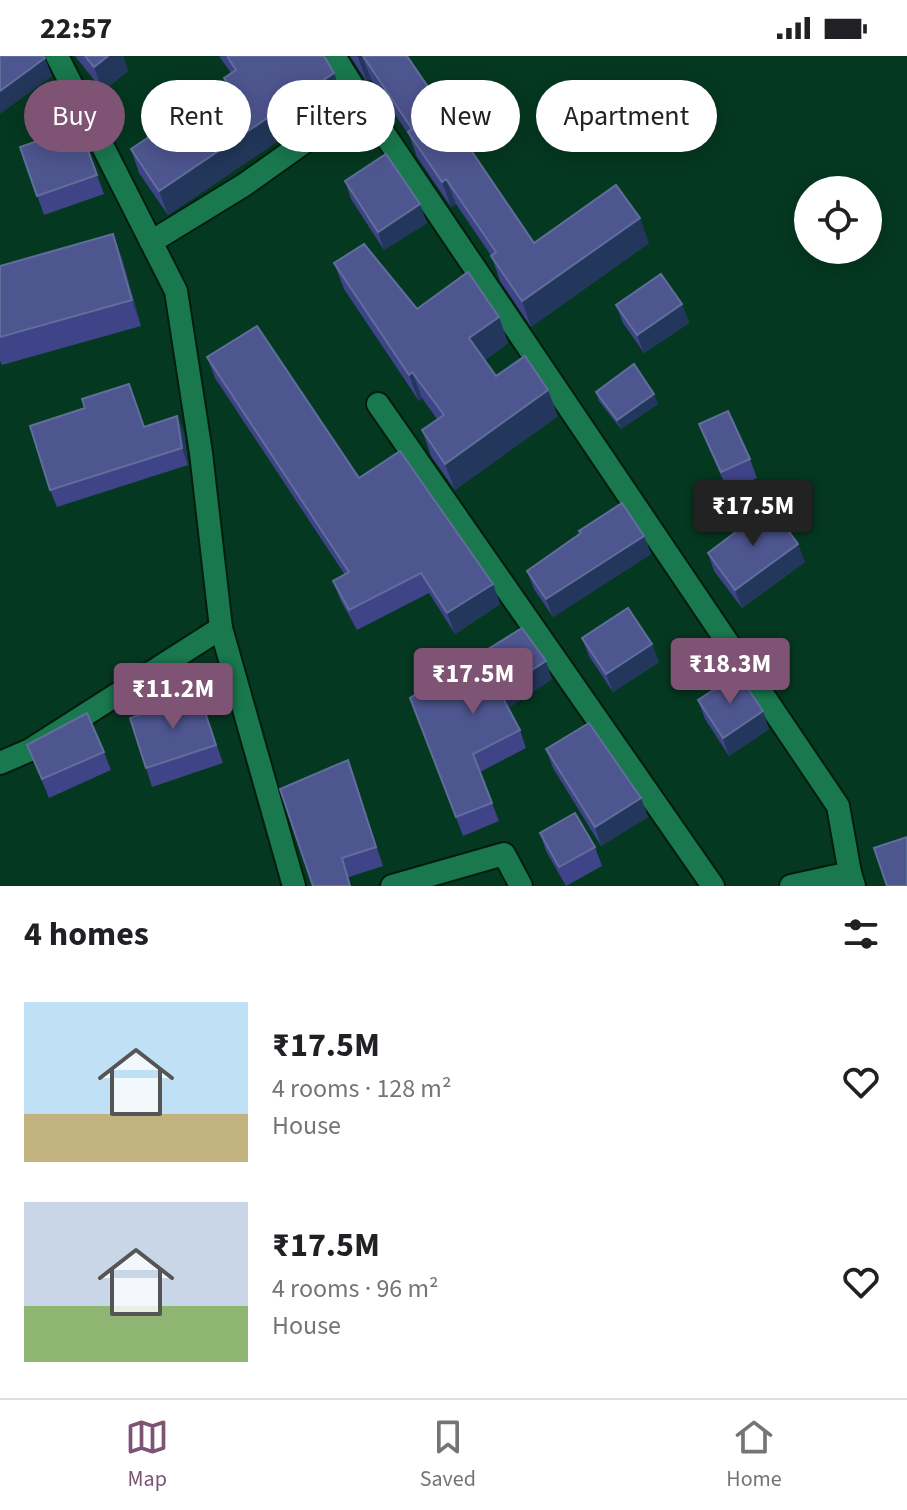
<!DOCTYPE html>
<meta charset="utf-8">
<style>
:root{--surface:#fff;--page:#f6f6f6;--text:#202124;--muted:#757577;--line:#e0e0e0;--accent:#7e5374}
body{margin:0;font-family:"Source Sans 3",sans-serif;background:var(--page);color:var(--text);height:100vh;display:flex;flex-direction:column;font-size:30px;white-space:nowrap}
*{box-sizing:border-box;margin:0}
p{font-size:26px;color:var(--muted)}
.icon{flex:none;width:44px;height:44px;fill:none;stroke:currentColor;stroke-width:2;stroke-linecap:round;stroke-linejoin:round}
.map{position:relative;height:830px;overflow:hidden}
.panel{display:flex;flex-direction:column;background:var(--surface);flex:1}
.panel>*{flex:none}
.hud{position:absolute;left:24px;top:24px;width:860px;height:72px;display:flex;gap:16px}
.controls{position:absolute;left:794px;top:120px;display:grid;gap:16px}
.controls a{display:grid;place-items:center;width:88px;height:88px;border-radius:50%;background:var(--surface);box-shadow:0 4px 20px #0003;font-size:40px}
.price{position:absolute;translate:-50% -68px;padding:0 18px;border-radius:8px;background:var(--accent);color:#fff;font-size:26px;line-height:52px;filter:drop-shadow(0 2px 4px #0008)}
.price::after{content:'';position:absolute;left:50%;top:48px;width:24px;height:18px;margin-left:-12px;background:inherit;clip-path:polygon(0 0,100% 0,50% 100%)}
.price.on{background:#222;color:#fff}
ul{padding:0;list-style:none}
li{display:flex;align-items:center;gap:24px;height:200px;padding:0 24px}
li span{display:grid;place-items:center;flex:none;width:224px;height:160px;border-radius:0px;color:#555}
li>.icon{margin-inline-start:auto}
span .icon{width:96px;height:96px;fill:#fffc;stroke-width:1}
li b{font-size:34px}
h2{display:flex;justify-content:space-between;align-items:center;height:96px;padding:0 24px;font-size:34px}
.pill{padding:0 28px;border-radius:36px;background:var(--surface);box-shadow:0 4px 20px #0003;font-size:28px;line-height:72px}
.pill.on{background:var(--accent);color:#fff}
.status{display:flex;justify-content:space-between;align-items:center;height:56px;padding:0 40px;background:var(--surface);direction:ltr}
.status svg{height:22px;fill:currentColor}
.dock{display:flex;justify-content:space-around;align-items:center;height:112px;border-top:2px solid var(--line);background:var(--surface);font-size:22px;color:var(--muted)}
.dock a{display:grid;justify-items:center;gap:4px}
.dock .on{color:var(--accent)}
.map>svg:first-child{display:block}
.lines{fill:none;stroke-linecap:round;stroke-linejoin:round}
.minor-casing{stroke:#021c0f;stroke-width:26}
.minor{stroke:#19784e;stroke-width:22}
.wall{fill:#3f4387}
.shaded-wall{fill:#22375b}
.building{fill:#4e5690;stroke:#606e9b;stroke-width:2}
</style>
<div class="status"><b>22:57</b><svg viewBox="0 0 49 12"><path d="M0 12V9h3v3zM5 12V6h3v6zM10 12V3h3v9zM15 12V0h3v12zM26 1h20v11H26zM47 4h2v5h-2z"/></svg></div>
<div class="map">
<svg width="907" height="830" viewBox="0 0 907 830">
<rect width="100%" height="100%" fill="#053821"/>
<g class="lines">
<defs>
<g id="minor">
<path d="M57,0L176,235L201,397L221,572L294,830"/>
<path d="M362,45L838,750L850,817"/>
<path d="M151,186L244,129L362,45L334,0"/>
<path d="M378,348L713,830"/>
<path d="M0,707L30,694L221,572"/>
<path d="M392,830L504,798L521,830"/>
<path d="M791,830L850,817L854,830"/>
</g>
</defs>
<!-- minor casing -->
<use href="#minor" class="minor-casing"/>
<!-- minor -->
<use href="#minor" class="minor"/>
</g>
<!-- wall -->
<g class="wall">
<path d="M75,0H123L128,15L103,35Z"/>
<path d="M219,0H324L343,41L168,159L139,117L131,93L227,29L224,22L231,17Z"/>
<path d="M350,0H407L534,187H649L531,271L500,225L492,201L456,148L451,151L417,101L409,79L371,23L367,26Z"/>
<path d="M79,70L104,138L44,159L20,91Z"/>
<path d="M345,125L427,167L384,194L351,143Z"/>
<path d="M113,178L123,205L141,270L2,309L0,305V210Z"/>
<path d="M334,207L417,253L499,261L508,287L485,304L496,320L558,360L455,434L431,400L422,374L437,363L422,342L419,345L344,233Z"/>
<path d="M682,248L689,267L644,297L623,267L616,249Z"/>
<path d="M207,301L493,528L500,548L455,578L429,537L357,574L341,545L333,525L345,519L215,322Z"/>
<path d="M596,336L658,348L621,373L599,345Z"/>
<path d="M177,360L184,377L188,409L57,451L50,434L144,371Z"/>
<path d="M699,368L750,403L757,422L728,435L706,386Z"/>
<path d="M579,475L644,480L651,498L553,561L534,533L527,515L580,478Z"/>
<path d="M708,497L805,506L742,552L714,515Z"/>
<path d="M582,582L659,606L613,636L589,600Z"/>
<path d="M552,623L508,652L520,674L526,692L480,716L499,765L463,780L410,642Z"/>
<path d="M199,638L223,707L152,731L146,712Z"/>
<path d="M698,644L769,673L729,700L705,663Z"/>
<path d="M27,689L104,696L111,714L49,742Z"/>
<path d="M546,693L641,742L648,761L601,790L553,712Z"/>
<path d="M348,704L383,810L349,821L313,830Z"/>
<path d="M540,777L595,791L602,810L566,830L546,795Z"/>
</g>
<!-- shaded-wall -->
<g class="shaded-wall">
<path d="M108,0H123L128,15L103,35L94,11Z"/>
<path d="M359,0H362L371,23L367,26L358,1Z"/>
<path d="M45,2L52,20L0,58V35Z"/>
<path d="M334,17L343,41L168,159L159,135Z"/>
<path d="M446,123L456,148L451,151L442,126Z"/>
<path d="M420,148L427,167L384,194L378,176Z"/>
<path d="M640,162L649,187L531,271L522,245Z"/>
<path d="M113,178L123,205L141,270L132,244Z"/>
<path d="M682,248L689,267L644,297L637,279Z"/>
<path d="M499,261L508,287L479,308L469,282Z"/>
<path d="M412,316L422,342L419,345L409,319Z"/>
<path d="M548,334L558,360L455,434L445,408Z"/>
<path d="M654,338L658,348L621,373L617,364Z"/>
<path d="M177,360L184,377L188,409L182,392Z"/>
<path d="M644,480L651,498L553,561L546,543Z"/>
<path d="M798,488L805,506L742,552L735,534Z"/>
<path d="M493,528L500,548L455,578L447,557Z"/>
<path d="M652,588L659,606L613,636L606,618Z"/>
<path d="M546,605L552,623L506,653L499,635Z"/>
<path d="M763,655L769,673L729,700L723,682Z"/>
<path d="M641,742L648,761L601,790L595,771Z"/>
</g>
<!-- building -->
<g class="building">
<path d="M0,0H44L45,2L0,35Z"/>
<path d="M85,0H108L94,11Z"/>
<path d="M227,0H324L334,17L159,135L131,93L228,28L224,22L236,14Z"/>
<path d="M363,0H407L534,187L616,129L640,162L522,245L491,200L496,196L446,123L442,126L408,76L412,73Z"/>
<path d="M79,70L97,119L37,140L20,91Z"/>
<path d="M386,98L420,148L378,176L345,125Z"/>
<path d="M113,178L132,244L0,281V210Z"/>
<path d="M364,188L417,253L468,216L499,261L469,282L496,320L525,300L548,334L445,408L422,374L444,359L412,316L409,319L334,207Z"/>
<path d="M661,218L682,248L637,279L616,249Z"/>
<path d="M257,270L359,422L400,395L493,528L447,557L421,517L349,554L333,525L349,516L207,301Z"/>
<path d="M634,308L654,338L617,364L596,336Z"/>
<path d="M129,328L144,371L177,360L182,392L50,434L30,370L85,352L82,343Z"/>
<path d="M728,355L750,403L721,416L699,368Z"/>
<path d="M622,447L644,480L546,543L527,515L581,477L579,475Z"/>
<path d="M770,450L798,488L735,534L708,497Z"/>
<path d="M628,552L652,588L606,618L582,582Z"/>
<path d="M522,572L546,605L499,635L520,674L473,698L492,747L456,761L410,642Z"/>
<path d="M738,618L763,655L723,682L698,644Z"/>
<path d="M199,638L216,689L146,712L130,662Z"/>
<path d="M87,657L104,696L42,723L27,689Z"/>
<path d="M589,667L641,742L595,771L546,693Z"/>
<path d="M348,704L376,791L342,802L350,830H313L280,733Z"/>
<path d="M575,757L595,791L559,811L540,777Z"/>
<path d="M907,781V830H887L874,792Z"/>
</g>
</svg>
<div class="controls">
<a><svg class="icon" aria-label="locate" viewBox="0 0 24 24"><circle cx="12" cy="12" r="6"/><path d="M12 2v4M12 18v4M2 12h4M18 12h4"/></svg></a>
</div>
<b class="price on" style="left:753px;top:492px">₹17.5M</b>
<b class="price" style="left:730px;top:650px">₹18.3M</b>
<b class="price" style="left:473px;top:660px">₹17.5M</b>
<b class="price" style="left:173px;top:675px">₹11.2M</b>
<div class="hud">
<a class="pill on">Buy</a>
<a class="pill">Rent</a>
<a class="pill">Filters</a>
<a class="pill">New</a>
<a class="pill">Apartment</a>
</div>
</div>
<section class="panel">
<h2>4 homes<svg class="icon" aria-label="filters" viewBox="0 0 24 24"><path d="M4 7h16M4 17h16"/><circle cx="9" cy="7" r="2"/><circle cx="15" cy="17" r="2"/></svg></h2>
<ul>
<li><span style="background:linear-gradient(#bfe0f5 70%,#c2b280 0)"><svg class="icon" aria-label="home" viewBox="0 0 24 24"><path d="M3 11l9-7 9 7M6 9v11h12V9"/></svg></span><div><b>₹17.5M</b><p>4 rooms · 128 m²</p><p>House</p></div><svg class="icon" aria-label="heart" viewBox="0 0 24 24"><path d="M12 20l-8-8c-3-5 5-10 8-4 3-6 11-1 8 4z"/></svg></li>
<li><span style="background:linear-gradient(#c9d6e8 65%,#8fb573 0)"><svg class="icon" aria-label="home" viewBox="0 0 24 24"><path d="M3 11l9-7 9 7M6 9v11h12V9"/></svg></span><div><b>₹17.5M</b><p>4 rooms · 96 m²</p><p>House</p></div><svg class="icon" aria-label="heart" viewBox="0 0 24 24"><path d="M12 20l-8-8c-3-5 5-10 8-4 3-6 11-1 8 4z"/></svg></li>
</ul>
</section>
<nav class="dock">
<a class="on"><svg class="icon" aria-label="map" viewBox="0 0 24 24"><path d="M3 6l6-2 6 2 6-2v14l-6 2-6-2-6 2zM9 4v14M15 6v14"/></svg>Map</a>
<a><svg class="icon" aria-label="saved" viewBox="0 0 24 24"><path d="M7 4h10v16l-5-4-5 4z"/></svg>Saved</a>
<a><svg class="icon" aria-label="home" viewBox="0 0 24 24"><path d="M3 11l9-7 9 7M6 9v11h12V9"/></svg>Home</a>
</nav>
